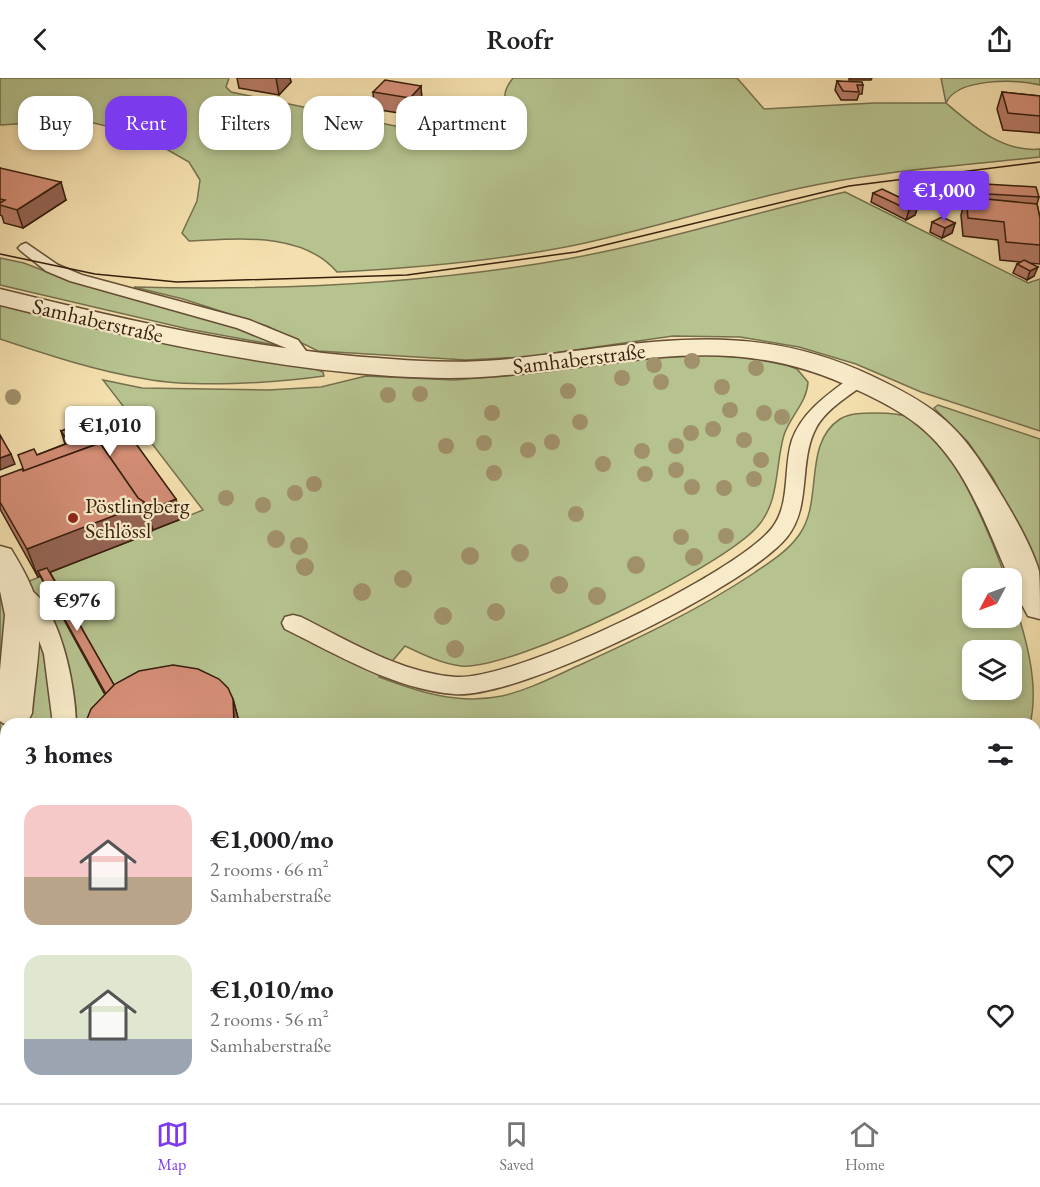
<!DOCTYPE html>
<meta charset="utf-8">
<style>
:root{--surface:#fff;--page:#f6f6f6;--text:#202124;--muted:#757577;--line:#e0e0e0;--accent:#7c3aed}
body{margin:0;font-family:"EB Garamond",serif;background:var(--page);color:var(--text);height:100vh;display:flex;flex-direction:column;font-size:22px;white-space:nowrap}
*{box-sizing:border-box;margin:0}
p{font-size:20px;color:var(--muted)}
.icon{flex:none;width:33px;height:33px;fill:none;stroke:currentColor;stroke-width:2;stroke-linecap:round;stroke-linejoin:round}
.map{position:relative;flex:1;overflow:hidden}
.side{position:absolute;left:0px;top:640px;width:1041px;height:386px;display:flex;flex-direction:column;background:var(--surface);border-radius:18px 18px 0 0;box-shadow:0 3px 9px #0003}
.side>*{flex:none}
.guide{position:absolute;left:18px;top:18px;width:600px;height:54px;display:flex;gap:12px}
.needle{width:39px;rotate:229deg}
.controls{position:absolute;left:962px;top:490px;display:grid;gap:12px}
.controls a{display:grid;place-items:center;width:60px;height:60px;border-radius:12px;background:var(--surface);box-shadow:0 3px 9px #0003;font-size:30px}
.price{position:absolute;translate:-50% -51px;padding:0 14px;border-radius:6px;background:#fff;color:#222;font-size:20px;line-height:39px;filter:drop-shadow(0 2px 3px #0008)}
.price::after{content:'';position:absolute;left:50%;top:36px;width:18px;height:14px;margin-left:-9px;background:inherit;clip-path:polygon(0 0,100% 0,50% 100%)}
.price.on{background:var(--accent);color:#fff}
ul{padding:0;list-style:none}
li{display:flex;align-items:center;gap:18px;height:150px;padding:0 24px}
li span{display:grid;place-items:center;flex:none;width:168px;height:120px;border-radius:18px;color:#555}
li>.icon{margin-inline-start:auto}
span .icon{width:72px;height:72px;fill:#fffc;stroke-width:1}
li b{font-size:26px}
h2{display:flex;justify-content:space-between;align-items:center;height:72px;padding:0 24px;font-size:26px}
.chip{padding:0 21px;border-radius:18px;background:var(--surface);box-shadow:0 3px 9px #0003;font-size:21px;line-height:54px}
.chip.on{background:var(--accent);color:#fff}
header{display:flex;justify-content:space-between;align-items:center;height:78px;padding:0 24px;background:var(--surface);font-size:27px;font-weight:600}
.tab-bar{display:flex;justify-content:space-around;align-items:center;height:84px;border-top:2px solid var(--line);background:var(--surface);font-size:16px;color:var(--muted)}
.tab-bar a{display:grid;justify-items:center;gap:3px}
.tab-bar .on{color:var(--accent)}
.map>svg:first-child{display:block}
.green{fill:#b6c38f;stroke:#76704e;stroke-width:1.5;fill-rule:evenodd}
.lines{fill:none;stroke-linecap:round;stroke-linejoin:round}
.lane-casing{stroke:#664e35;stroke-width:3}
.street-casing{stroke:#664e35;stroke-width:3}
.secondary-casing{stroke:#371e0d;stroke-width:3}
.lane{fill:#f8ebca;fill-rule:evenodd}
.street{fill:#f8ebca;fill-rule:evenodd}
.secondary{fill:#f8ebca;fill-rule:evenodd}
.tram{stroke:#371e0d;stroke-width:1.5}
.tree{fill:#a1916b}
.wall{fill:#b67a65;stroke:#371e0d;stroke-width:1.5}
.shaded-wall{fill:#946353;stroke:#371e0d;stroke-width:1.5}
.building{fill:#d48e76;stroke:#371e0d;stroke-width:1.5}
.poi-dot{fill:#8f2418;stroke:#f8ebca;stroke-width:2}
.labels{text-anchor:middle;stroke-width:4.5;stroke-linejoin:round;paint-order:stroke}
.street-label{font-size:22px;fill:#371e0d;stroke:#f8ebca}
.poi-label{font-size:22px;fill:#371e0d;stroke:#f8ebca;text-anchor:start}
</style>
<header><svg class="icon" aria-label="back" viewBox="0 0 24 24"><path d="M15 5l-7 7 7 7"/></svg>Roofr<svg class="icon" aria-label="share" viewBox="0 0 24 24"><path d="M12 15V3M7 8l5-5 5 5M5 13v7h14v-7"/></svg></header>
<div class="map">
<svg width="1040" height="1025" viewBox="0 0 1040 1025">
<rect width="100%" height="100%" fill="#f4e0ae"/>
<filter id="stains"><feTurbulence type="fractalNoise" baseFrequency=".00333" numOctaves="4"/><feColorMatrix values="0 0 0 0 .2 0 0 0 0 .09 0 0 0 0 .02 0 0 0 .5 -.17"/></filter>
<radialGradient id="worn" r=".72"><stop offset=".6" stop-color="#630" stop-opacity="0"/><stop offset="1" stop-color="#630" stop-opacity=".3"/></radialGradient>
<!-- green -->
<g class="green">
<path d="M0,0H229L226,9L231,14L453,60C482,60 489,54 509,34C503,19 503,13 513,0H737L764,31L874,25H946L941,0H1040V7C1014,1 957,0 946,25C973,48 1003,75 1040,71V79C959,88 876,93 796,111C721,128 647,152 571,168C494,183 415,190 337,194C302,153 238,161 189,163L182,155L197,123L200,102L189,84L140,56L81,42L0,47Z"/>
<path d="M845,114L1028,205L1040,201V353L921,314L856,286L799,269L740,259L673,258L526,279L466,282L318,273L267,248L183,221L134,209C279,213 424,206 567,181C661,164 752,135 845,114Z"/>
<path d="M0,180L24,185L68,202L232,245L286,269L188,251L0,207Z"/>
<path d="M0,225L229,277L318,292L323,294L324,298C275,305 194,310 146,301C96,293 48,277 0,261Z"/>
<path d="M698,275L777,283L797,291L808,304C807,325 790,338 784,357C775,387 780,423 758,448C723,489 513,593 461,588C442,586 422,576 405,568L379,599C419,614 458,627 502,618C529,612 557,597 582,586C641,559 700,531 754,495C770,484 788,473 799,457C824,423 802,366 840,341C850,335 863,335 875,335C886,335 900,335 911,340C950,356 992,461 1006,501H972V540H1011V515C1025,555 1040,606 1030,646H6V1020H803L800,1025H0V515L203,432L103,302L142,310L268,312L321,309L366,298L454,302L528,296ZM972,573H1011V612H972Z"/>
<path d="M938,327L1040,361V494L993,400L968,364L934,330Z"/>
</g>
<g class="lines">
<defs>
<g id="lane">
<path d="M26,165L58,187L82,197L249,242L298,262L306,273V280L297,285L291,284L286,270L237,250L70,203L46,193L21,173L18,170L21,167Z"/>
<path d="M860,296L869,301L866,305C849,318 826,331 816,350C798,384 812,428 787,459C747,509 518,622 454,616C394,611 338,577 285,551L282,545L285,539L293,537L301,539C349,563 401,595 456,599C515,603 736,496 772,450C791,426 783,389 792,362C803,332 830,315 854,297Z"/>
<path d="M21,507C60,519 76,612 76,646H53L44,576L33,546L10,515L14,510Z"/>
<path d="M6,843V871L0,873V845Z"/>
</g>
<g id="street">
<path d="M0,211C129,243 259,273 391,281C427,284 463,285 499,282C634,269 742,236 872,298C929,325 956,343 989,397C1005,422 1031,465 1039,493C1040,507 1040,527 1040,541L1028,538C993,476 976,393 918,347C900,333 879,322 857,312C731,250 627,288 496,298C461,301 426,300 391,298C258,289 128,259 0,227Z"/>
<path d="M0,468L11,471C23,491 36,513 39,536C42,561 34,608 32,635L27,645C19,648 5,648 0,643V592L5,537L0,513Z"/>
</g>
<g id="secondary">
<path d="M1040,695V732L1035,734V697Z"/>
<path d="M833,1020H879L877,1025H831Z"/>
</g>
</defs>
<!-- lane casing -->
<use href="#lane" class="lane-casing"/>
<!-- street casing -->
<use href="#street" class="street-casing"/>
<!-- secondary casing -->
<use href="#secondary" class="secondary-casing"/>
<!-- lane -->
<use href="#lane" class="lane"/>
<!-- street -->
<use href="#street" class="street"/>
<!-- secondary -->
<use href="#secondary" class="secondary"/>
<!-- tram -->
<path class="tram" d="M0,176L95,196L177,204L407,197L576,174L849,108L1040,84"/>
</g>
<!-- trees -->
<g class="tree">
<circle cx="692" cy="283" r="8"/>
<circle cx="654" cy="287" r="8"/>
<circle cx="756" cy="290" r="8"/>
<circle cx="622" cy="300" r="8"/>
<circle cx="661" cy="304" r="8"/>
<circle cx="722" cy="309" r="8"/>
<circle cx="568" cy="313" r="8"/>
<circle cx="420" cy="316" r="8"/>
<circle cx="388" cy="317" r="8"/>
<circle cx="13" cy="319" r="8"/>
<circle cx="730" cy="332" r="8"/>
<circle cx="492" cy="335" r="8"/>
<circle cx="764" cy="335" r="8"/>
<circle cx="782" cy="339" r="8"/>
<circle cx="580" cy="344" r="8"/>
<circle cx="713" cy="351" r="8"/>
<circle cx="691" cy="355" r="8"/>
<circle cx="744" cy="362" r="8"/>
<circle cx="552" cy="364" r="8"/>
<circle cx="484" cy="365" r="8"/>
<circle cx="446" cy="368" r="8"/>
<circle cx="676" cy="368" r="8"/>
<circle cx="528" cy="372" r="8"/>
<circle cx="642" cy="373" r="8"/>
<circle cx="761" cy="382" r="8"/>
<circle cx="603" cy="386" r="8"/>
<circle cx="676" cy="392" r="8"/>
<circle cx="494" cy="395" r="8"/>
<circle cx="645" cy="396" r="8"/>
<circle cx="754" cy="401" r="8"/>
<circle cx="314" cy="406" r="8"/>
<circle cx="692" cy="409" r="8"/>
<circle cx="724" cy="410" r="8"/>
<circle cx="295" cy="415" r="8"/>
<circle cx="226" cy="420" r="8"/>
<circle cx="263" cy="427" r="8"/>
<circle cx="576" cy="436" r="8"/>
<circle cx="726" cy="458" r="8"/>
<circle cx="681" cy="459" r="8"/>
<circle cx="276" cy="461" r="9"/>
<circle cx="299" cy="468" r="9"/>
<circle cx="520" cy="475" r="9"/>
<circle cx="470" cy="478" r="9"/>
<circle cx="694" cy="479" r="9"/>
<circle cx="636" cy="487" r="9"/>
<circle cx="305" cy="489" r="9"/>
<circle cx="403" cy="501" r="9"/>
<circle cx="559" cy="507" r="9"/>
<circle cx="362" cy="514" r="9"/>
<circle cx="597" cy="518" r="9"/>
<circle cx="496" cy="534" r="9"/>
<circle cx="443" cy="538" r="9"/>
<circle cx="455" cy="571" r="9"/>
</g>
<!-- wall -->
<g class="wall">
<path d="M237,0H290L291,4L279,17L239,10Z"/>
<path d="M849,0H872L871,2H849Z"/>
<path d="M837,3L863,7L862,16H859L857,22H841L835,12Z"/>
<path d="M421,8L422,25L411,37L374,31L373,14Z"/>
<path d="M1002,14L1040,18V55L1003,52L997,31Z"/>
<path d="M0,90L66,122L23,150L4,145L2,138L0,137Z"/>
<path d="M985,106L1039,119L1037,126L1040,140V186L1029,185L1034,198L1027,202L1013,195L1017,186L1020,184L1000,182L998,162L963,158L961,137L966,119L984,120L982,115Z"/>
<path d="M873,115L918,128L915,137L906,142L871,124Z"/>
<path d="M932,144L955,145L952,155L942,160L930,154Z"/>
<path d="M61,353L181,441L152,452L151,455L50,494L114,607L233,621L238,640L86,642L105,617L40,498L38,499L0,431V399L23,393L37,377L65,366Z"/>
</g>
<!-- shaded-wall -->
<g class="shaded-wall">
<path d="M276,0H290L291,4L279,17Z"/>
<path d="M421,8L422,25L411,37L410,20Z"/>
<path d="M61,104L66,122L23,150L17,132Z"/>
<path d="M918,128L915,137L906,142L909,132Z"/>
<path d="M955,145L952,155L942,160L945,150Z"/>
<path d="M1038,189L1034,198L1027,202L1030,193Z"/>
<path d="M11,376L15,386L0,392V380Z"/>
<path d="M176,421L181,441L153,452L147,433Z"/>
<path d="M144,424L152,452L151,455L40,498L38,493L40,498L38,499L27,471Z"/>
<path d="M233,621L238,640V646H234Z"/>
<path d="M6,959V989L0,996V966Z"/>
</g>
<!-- building -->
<g class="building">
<path d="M385,2L421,8L410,20L373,14Z"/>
<path d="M837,3L862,4L863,7H857L859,14L843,13Z"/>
<path d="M1002,14L1040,18V38L1008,35Z"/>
<path d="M0,90L61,104L17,132L0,127V125L5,122L0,121Z"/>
<path d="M985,106L1036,109L1039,119L988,116Z"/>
<path d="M882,111L918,128L909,132L873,115Z"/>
<path d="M966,119L1037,126L1040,140V167L1006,164L1004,144L968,140Z"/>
<path d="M942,139L955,145L945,150L932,144Z"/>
<path d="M1024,182L1038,189L1030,193L1017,186Z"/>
<path d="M113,334L176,421L147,433L144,424L138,420L100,365L24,393L18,377L34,371L37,377L69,365L61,353Z"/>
<path d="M0,357L11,376L0,380Z"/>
<path d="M100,365L138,420L144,424L142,427L27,471L0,424V399L22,391L23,393Z"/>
<path d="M47,490L114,607L106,616L38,493Z"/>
<path d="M173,587L198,591L219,601L228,610L233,621L234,646H85L91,631L115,606L139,593Z"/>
<path d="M86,642L85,646H78L81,643Z"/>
<path d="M6,876V959L0,966V883Z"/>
</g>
<!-- markers -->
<circle class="poi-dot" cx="73" cy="440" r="6"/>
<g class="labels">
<!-- street labels -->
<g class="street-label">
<text transform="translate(98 242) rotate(13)" y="8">Samhaberstraße</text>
<text transform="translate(579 280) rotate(-7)" y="8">Samhaberstraße</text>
</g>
<!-- poi labels -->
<g class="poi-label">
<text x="85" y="435">Pöstlingberg<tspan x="85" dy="25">Schlössl</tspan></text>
</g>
</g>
<rect width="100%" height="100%" filter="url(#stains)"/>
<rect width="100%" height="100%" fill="url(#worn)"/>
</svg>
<div class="controls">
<a><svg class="needle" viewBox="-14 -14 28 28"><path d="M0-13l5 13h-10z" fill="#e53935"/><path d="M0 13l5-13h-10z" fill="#757577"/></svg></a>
<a><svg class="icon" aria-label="layers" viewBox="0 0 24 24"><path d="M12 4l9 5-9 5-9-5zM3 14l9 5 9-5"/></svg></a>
</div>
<b class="price on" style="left:944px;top:144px">€1,000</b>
<b class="price" style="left:110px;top:379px">€1,010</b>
<b class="price" style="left:77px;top:554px">€976</b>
<div class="guide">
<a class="chip">Buy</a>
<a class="chip on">Rent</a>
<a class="chip">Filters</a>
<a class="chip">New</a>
<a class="chip">Apartment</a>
</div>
<section class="side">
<h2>3 homes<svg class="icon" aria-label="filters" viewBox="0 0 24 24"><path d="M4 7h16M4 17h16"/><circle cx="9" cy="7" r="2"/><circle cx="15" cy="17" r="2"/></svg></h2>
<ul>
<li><span style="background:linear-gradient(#f6c9c9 60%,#b9a48a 0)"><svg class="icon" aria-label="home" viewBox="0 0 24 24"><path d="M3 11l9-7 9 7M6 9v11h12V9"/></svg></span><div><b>€1,000/mo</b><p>2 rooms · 66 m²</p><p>Samhaberstraße</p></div><svg class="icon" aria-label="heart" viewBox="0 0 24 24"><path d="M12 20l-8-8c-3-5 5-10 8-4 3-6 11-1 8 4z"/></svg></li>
<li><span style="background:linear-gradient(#dfe7d0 70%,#9aa5b1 0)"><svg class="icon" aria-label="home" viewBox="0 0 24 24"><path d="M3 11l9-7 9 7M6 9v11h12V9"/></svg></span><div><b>€1,010/mo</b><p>2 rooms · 56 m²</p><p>Samhaberstraße</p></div><svg class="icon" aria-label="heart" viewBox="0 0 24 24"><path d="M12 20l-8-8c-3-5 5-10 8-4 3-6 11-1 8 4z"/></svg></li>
</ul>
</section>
</div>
<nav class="tab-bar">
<a class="on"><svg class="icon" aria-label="map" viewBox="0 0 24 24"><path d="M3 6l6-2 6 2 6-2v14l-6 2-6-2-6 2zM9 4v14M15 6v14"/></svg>Map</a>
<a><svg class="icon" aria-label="saved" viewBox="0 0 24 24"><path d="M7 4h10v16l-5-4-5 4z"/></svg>Saved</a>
<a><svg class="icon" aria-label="home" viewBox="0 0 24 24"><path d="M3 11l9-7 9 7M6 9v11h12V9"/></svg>Home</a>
</nav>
